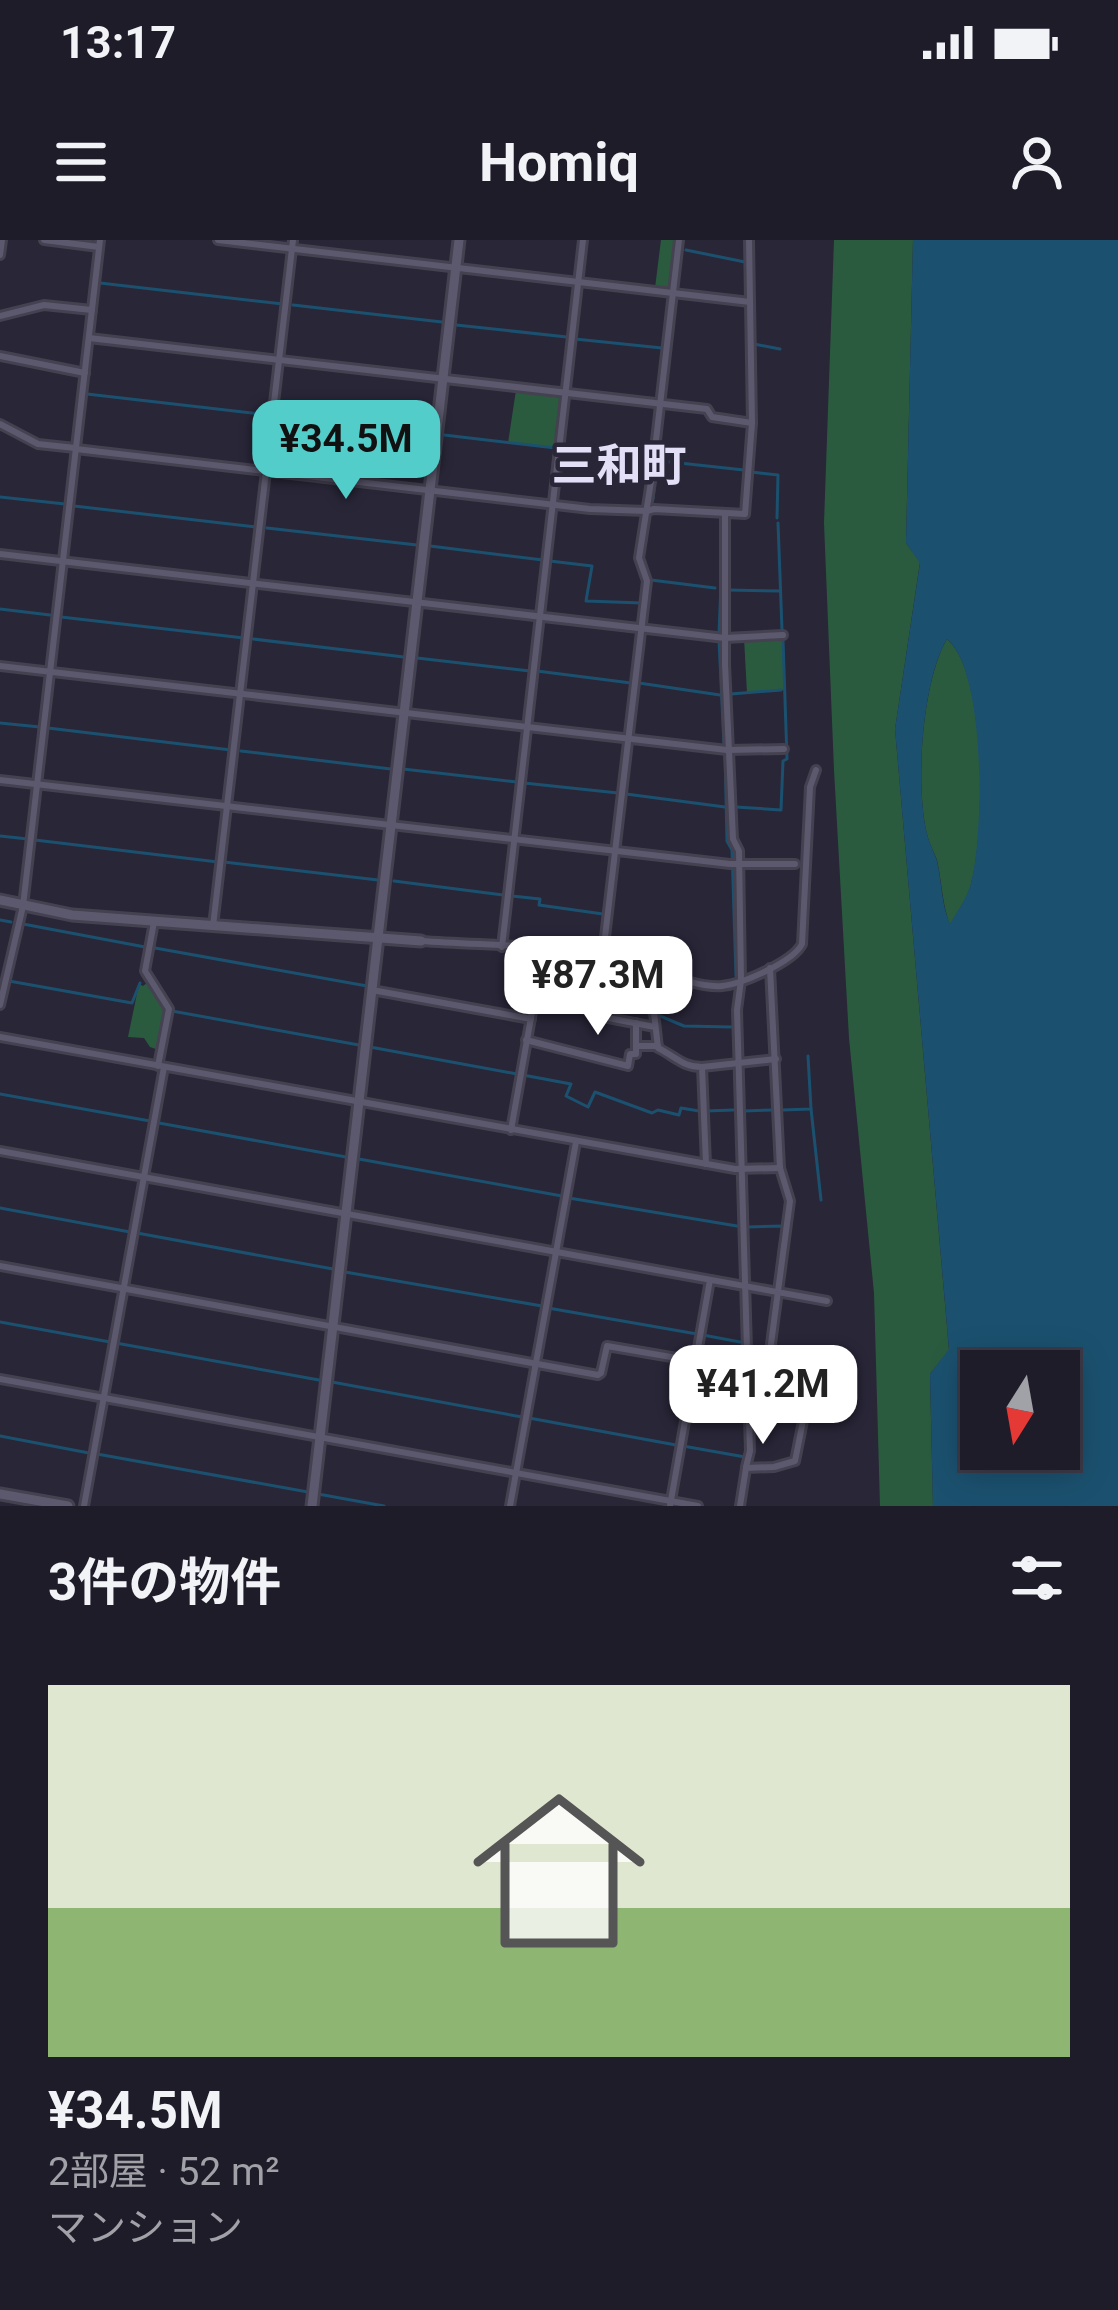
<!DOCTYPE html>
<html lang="ja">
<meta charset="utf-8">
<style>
:root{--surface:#1f1c2a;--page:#2c2936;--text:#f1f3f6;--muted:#a1a1a8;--line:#3c3a47;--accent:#53cdca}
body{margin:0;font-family:Roboto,"Noto Sans JP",sans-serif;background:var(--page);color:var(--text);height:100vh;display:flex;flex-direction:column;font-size:45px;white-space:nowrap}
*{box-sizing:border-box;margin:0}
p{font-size:39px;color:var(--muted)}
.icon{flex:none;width:66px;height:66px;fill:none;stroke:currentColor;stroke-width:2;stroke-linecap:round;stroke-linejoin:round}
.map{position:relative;height:1266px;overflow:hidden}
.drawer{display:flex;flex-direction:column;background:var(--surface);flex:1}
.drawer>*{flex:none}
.needle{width:78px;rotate:191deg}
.controls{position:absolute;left:960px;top:1110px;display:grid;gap:24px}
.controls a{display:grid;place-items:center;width:120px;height:120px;border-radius:0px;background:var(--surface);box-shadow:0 6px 30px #0003,0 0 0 3px var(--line);font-size:60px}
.price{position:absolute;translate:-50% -102px;padding:0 27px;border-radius:24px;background:#fff;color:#222;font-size:39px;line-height:78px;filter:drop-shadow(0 3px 6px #0008)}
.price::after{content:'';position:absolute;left:50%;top:72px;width:36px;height:27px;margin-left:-18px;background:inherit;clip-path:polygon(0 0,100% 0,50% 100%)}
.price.on{background:var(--accent);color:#111}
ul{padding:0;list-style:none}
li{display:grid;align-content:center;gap:24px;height:636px;padding:0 48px}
li span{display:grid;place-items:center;height:372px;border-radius:0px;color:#555}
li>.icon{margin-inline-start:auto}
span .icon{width:216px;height:216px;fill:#fffc;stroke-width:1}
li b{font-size:51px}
h2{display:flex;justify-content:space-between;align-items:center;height:144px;padding:0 48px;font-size:51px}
.status{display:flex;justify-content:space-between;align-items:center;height:84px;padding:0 60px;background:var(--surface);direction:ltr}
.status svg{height:33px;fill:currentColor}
header{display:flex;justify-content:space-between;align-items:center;height:156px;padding:0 48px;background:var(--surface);font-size:54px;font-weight:700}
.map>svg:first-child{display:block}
.green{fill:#2b5b3f}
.water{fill:#1b516f;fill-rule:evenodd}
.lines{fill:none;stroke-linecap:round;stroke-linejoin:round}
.stream{stroke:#1b516f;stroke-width:3}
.street-casing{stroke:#444150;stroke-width:12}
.secondary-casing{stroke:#444150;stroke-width:15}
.street{stroke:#5c596e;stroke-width:6}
.secondary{stroke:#5c596e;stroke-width:9}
.labels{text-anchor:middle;stroke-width:9;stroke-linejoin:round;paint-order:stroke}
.quarter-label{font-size:45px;font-weight:bold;fill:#e2dff7;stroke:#292638}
</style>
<div class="status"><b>13:17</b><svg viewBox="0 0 49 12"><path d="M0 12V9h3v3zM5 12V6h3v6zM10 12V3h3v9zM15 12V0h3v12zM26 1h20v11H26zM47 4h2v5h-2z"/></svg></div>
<header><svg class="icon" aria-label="menu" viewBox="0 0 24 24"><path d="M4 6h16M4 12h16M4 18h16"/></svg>Homiq<svg class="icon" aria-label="person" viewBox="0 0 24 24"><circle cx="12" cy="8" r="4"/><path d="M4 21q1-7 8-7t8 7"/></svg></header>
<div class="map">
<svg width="1118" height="1266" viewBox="0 0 1118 1266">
<rect width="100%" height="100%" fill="#292638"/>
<!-- green -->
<g class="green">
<path d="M661,0H678L671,50L655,48Z"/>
<path d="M834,0H913L906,303L920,322L895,489L949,1110L930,1134L933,1266H880L874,1053L849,798L834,530L824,283Z"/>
<path d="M516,150L563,156L556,208L508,203Z"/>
<path d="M744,398H783L785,450L747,453Z"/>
<path d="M947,399C987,432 985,595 971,644C967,659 957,672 950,685C942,664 942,642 937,620C934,612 929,603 927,594C915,546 922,441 947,399Z"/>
<path d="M147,743L166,771L159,810L150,807L144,798L128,797L139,744L143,746Z"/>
</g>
<!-- water -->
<path class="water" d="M913,0H1118V1266H933L930,1134L949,1109L895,489L920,323L906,303ZM947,399C986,431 984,595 971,643C967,659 957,671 950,684C941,664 942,642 937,621C934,612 929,603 927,594C915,547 922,440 947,399ZM981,1131H1059V1209H981Z"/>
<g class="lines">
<!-- stream -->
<g class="stream">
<path d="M686,10L745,22"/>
<path d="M100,43L283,64"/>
<path d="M293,65L442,82"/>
<path d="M456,85L567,97"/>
<path d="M575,99L662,108"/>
<path d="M754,104L780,109"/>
<path d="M87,154L270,175"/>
<path d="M664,160L683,0"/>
<path d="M281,177L429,194"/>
<path d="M444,195L556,208"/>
<path d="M563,210L648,220"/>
<path d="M661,221L744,230"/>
<path d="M751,232L778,235L777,278"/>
<path d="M0,257L65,264"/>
<path d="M653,259L663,168"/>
<path d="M74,266L257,287"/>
<path d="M778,283L782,390"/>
<path d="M267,288L417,305"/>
<path d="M430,306L543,320"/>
<path d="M550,321L592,326L586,361L642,363"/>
<path d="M257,341L269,235"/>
<path d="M728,350L780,351"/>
<path d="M648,356L651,340L715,348"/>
<path d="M0,369L50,375"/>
<path d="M61,377L244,398"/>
<path d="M719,394L722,318"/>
<path d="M253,399L404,417"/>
<path d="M719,400L724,506"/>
<path d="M417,418L530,431"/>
<path d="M537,431L631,443"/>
<path d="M639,443L720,455"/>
<path d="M731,454L781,450"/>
<path d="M0,483L40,487"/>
<path d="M48,488L231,510"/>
<path d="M241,511L391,529"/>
<path d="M725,514L727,601L732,610L736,736"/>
<path d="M403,529L517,542"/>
<path d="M524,543L618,553"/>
<path d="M626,554L725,567"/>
<path d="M231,562L256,348"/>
<path d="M736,567L781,570L783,521L787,519L783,400"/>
<path d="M230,570L224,622L378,640"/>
<path d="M0,596L28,599"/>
<path d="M35,600L218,622"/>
<path d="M394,641L503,655"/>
<path d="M512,656L540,659L539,665L603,674"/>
<path d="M0,680L11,682"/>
<path d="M23,684L145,707"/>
<path d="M155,708L367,746"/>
<path d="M542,734L587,740L607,763L652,774"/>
<path d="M9,741L132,763L140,743"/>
<path d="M147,742L160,761"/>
<path d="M172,771L359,805"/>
<path d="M658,775L684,786L732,787"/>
<path d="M370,807L517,834"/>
<path d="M525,828L529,805"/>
<path d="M523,835L571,844L566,856L588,867L595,852L652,873L658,870L679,875L681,868L699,871"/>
<path d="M0,854L150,881"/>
<path d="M811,869L821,960"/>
<path d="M782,870L811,869L808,816"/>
<path d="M706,871L733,870"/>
<path d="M743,871L773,870"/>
<path d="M159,883L346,917"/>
<path d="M359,919L562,956"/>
<path d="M569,958L737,986"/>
<path d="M0,968L130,992"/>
<path d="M747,987L783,986L779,1013"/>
<path d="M137,993L333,1029"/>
<path d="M345,1032L542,1066"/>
<path d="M548,1068L697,1094"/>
<path d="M0,1082L110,1102"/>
<path d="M703,1095L740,1102"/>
<path d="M116,1103L319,1140"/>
<path d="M332,1142L522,1177"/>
<path d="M753,1175L795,1181L797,1172"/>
<path d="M529,1178L676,1205"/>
<path d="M0,1196L89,1213"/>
<path d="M683,1206L745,1217"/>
<path d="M97,1214L308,1252"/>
<path d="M318,1254L384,1266"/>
</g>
<defs>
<g id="street">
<path d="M44,0L99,7"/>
<path d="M218,0L750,62"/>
<path d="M0,15L2,0"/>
<path d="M0,76L44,65L92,70"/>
<path d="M89,98L707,169L712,177L752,183"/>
<path d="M0,116L85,133"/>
<path d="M0,184L38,204L75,208"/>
<path d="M76,209L590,269L647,271L654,269L745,274L752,183L749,0"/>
<path d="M725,273V424L733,599L739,611L741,740L737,770L750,1211L746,1227"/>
<path d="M0,314L725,398L783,395"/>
<path d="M0,426L727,510L784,509"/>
<path d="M0,540L730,624H795"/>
<path d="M154,682L145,731L169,769L158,826"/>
<path d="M213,686L293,0"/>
<path d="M421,701C480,705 539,705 597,713C632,718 689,749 722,746C742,744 793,722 802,704L810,547L816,530"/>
<path d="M502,707L583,0"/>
<path d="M603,714L647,341L639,318L652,235L679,0"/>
<path d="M649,728L658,808C676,817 683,827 702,827L706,924"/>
<path d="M537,743L598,776L655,787"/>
<path d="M372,750L531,779"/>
<path d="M0,765L23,666L100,0"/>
<path d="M636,783V806"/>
<path d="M0,797L735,929L780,928"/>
<path d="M526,800L628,826L630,814H636V806H658"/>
<path d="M702,827L776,819"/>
<path d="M511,890L543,710"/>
<path d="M0,911L827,1061"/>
<path d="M0,1026L598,1135L601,1133L607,1106L811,1141L795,1221L774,1227L746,1228L740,1266"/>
<path d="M767,1134L790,961L780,928L770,728"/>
<path d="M0,1139L698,1266"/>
<path d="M84,1266L164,827"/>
<path d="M510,1266L576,902"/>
<path d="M670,1266L710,1040"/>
</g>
<g id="secondary">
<path d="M0,660L72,675L421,701"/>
<path d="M0,1254L68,1266"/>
<path d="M312,1266L459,0"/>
</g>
</defs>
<!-- street casing -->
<use href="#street" class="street-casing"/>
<!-- secondary casing -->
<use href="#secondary" class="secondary-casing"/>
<!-- street -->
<use href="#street" class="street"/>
<!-- secondary -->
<use href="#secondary" class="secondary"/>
</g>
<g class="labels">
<!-- quarter labels -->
<g class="quarter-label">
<text x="619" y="241">三和町</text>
</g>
</g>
</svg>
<div class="controls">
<a><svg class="needle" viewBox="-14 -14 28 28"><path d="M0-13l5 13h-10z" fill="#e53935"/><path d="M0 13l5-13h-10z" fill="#a1a1a8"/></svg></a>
</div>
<b class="price on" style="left:346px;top:262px">¥34.5M</b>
<b class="price" style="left:598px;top:798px">¥87.3M</b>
<b class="price" style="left:763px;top:1207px">¥41.2M</b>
</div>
<section class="drawer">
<h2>3件の物件<svg class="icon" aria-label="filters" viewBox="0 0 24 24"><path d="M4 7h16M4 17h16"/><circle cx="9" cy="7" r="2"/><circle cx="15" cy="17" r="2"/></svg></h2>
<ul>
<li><span style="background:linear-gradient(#dfe7d0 60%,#8fb573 0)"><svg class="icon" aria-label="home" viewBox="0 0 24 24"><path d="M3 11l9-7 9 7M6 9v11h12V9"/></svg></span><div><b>¥34.5M</b><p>2部屋 · 52 m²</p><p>マンション</p></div></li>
</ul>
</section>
